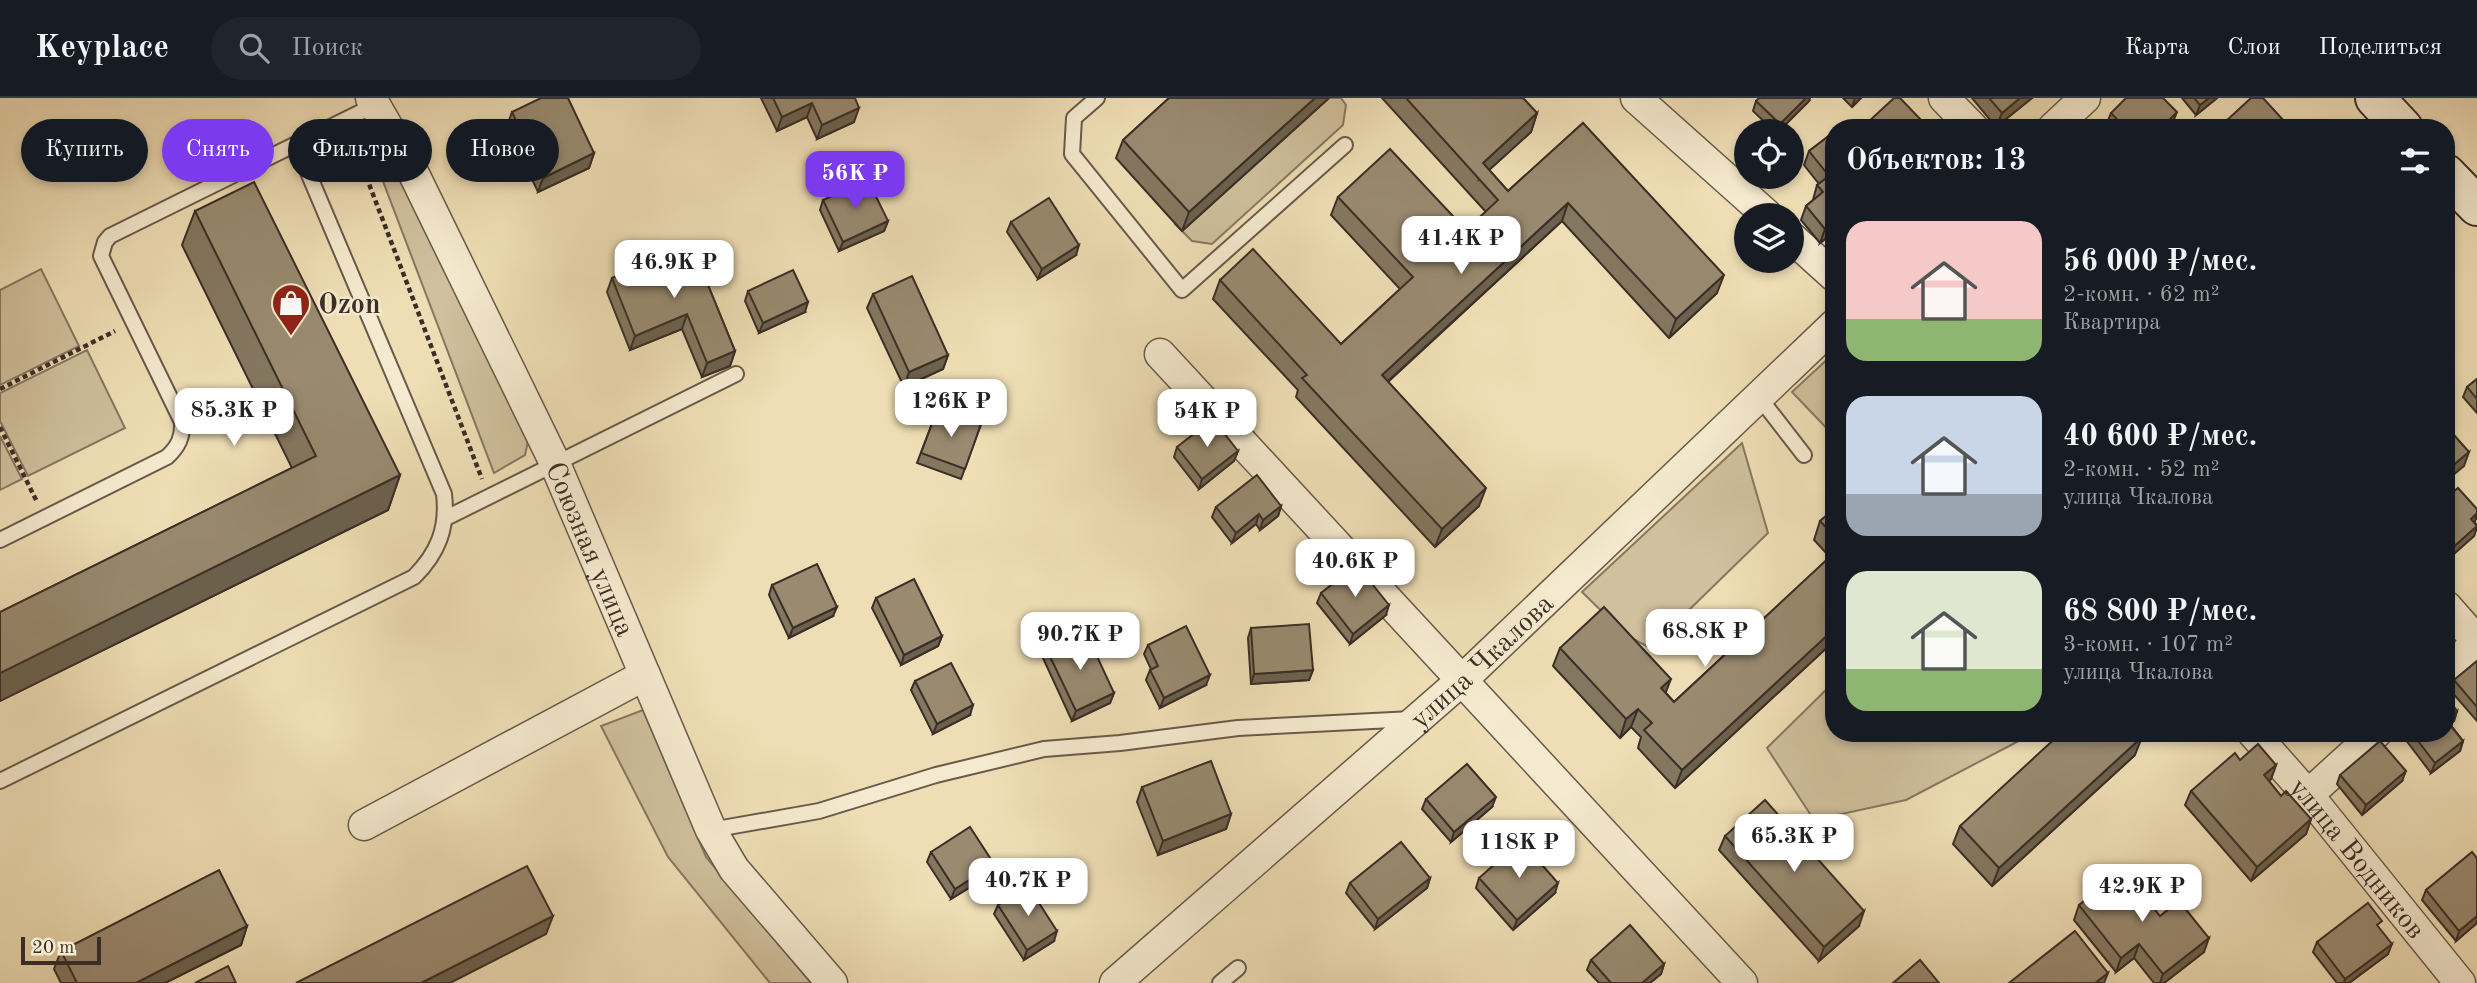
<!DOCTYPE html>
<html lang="ru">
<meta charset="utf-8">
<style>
:root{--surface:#171b24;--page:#20242c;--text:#f1f3f6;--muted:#9ea1a6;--line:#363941;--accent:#7c3aed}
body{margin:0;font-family:"Old Standard TT",serif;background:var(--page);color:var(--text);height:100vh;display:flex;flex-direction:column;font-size:26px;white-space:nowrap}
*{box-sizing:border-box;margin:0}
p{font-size:23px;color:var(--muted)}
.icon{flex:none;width:38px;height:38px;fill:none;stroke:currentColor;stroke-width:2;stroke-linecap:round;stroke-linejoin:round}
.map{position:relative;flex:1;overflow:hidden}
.side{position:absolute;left:1825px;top:21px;width:630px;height:623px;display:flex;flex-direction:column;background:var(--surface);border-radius:28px;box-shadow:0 4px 10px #0003}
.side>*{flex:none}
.guide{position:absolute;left:21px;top:21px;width:665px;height:63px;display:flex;gap:14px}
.buttons{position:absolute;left:1734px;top:21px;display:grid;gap:14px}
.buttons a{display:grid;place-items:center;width:70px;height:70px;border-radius:50%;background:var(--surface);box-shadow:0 4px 10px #0003;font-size:35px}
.scale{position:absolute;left:21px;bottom:18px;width:80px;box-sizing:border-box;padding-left:7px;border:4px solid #3b2e26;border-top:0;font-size:19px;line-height:24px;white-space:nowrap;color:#3b2e26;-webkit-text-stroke:5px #f5eacf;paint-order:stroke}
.price{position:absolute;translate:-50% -60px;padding:0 16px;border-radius:14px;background:#fff;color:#222;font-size:23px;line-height:46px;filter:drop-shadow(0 2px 4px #0008)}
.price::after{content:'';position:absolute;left:50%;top:42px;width:21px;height:16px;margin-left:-10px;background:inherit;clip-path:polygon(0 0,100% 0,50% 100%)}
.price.selected{background:var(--accent);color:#fff}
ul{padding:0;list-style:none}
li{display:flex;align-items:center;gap:21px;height:175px;padding:0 21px}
li span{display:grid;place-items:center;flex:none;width:196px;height:140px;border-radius:21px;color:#555}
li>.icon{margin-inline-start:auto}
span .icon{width:84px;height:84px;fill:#fffc;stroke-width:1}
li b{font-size:30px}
h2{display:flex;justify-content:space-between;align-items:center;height:84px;padding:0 21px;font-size:30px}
.chip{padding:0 24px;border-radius:32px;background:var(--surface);box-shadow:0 4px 10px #0003;font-size:24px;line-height:63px}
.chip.selected{background:var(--accent);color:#fff}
header{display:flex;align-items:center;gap:42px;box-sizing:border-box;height:98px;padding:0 35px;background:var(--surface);border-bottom:2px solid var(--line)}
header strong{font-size:33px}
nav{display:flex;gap:38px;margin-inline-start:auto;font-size:24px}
.search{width:490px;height:63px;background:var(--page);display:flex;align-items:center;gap:18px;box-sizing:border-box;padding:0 24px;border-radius:38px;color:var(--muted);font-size:26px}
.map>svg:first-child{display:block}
.green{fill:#d0c09d;stroke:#867762;stroke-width:2}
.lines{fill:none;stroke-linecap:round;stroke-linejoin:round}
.service-casing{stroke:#685a4a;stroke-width:18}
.minor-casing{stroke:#685a4a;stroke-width:33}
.secondary-casing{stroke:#3b2e26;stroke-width:42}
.path{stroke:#3b2e26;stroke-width:4.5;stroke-dasharray:5 3.5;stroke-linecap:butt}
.service{stroke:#f5eacf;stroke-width:14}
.minor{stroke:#f5eacf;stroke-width:30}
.secondary{stroke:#f5eacf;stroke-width:38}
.wall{fill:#847760;stroke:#3b2e26;stroke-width:2}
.shaded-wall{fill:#6b614e;stroke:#3b2e26;stroke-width:2}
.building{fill:#998a70;stroke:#3b2e26;stroke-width:2}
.labels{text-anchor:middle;stroke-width:5;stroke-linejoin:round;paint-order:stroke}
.poi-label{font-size:28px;font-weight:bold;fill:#3b2e26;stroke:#f5eacf;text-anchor:start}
.street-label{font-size:28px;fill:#3b2e26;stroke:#f5eacf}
</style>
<header>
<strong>Keyplace</strong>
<div class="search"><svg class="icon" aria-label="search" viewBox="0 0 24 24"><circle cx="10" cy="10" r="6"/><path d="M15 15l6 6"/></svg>Поиск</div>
<nav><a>Карта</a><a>Слои</a><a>Поделиться</a></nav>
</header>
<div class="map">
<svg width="2477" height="885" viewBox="0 0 2477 885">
<rect width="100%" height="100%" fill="#efdeb5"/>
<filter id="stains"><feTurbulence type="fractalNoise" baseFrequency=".00286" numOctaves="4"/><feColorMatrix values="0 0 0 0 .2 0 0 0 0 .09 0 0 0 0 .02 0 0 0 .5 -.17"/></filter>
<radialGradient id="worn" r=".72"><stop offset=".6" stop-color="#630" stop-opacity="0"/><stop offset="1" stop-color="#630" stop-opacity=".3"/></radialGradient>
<!-- green -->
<g class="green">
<path d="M1314,0H1341L1346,7L1343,27L1212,146L1192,143L1175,126Z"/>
<path d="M365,36L380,41L390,50L528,343L525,357L494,375Z"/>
<path d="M41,171L79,248L0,287V192Z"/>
<path d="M87,252L125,330L28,378L0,323V295Z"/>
<path d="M1834,255V338L1792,294Z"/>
<path d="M0,338L22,381L0,392Z"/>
<path d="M1742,345L1768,435L1650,550L1626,537L1582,494Z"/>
<path d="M1834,584V635H2034L1906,702L1814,722L1767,650Z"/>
<path d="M643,612L706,759L811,885H770L668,759L601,628Z"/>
</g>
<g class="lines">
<defs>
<g id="service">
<path d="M1097,0L1074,20L1072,56L1182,192L1345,47"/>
<path d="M1759,299L1804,357"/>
<path d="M446,420L736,276"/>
<path d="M0,442L167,359C178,349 183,339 182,324L101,158L105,144L110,138L375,7"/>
<path d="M0,683L414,479C438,455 448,430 444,396L296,46"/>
<path d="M711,732L819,713L936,677L1044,651L1120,645L1238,630L1412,621"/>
<path d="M1220,885L1238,870"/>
</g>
<g id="minor">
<path id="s1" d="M371,0L410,68L553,361L711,732L734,771L832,885"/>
<path d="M1636,0L1767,117"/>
<path d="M1944,0L1973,30"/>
<path d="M2053,30L2085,0"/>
<path d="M1792,140L1834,178"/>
<path d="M1160,256L1742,885"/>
<path d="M2446,508L2477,543"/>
<path d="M2446,572L2477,545"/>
<path id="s2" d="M2253,635L2308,697L2460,885"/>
<path d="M2308,697L2376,635"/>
<path d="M364,727L645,577"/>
<path id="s3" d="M1115,885L1461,583L1834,227"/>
</g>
<g id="secondary">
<path d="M2375,0L2403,30"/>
<path d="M2446,76L2477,108"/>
</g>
</defs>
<!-- service casing -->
<use href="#service" class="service-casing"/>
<!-- minor casing -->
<use href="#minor" class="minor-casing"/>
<!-- secondary casing -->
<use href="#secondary" class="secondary-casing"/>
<!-- path -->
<g class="path">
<path d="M351,39L482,381"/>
<path d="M0,291L115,233"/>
<path d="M0,329L37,404"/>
</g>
<!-- service -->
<use href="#service" class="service"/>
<!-- minor -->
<use href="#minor" class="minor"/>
<!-- secondary -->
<use href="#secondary" class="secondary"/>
</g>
<!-- wall -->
<g class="wall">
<path d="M761,0H855L854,24L817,41L807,19L777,33Z"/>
<path d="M1169,0H1329L1182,133L1116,60L1123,42Z"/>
<path d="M1382,0H1523L1537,15L1531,34L1489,72L1508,93L1583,25L1717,195L1669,240L1562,123L1388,284L1479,408L1435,449L1296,299L1298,292L1213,201L1220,182L1341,246L1400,191L1331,117L1338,99L1466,132L1486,114Z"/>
<path d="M1843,0H1861L1852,9Z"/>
<path d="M1972,0H2032L1996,29Z"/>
<path d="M2182,0H2217L2196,17Z"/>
<path d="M1756,3H1809L1779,33H1774L1753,13Z"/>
<path d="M512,14L594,55L589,70L538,94L507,28Z"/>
<path d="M2111,15L2173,24L2167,30H2112L2107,25Z"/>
<path d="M2226,23L2285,24L2283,30H2223Z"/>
<path d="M1834,34V134L1820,145L1801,122L1806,108L1813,102L1817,87L1819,86L1804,67L1809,53Z"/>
<path d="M823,102L888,123L884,133L839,153L820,112Z"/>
<path d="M195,113L400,377L388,412L0,603V514L292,370L182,147Z"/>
<path d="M1011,124L1076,157L1038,181L1007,134Z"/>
<path d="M692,148L735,253L730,268L702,279L682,231L630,252L607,194L612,180Z"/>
<path d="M748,193L805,214L759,235L745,203Z"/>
<path d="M873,196L948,257L943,271L904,289L867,210Z"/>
<path d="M2477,281V315L2463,299L2467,289Z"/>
<path d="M938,310L981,326L961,381L917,365Z"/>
<path d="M1177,349L1238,353L1234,363L1199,391L1174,359Z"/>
<path d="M2446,400L2477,411V419L2474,424L2477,427V429L2474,438L2447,462Z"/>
<path d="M1281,408L1278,418L1260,432L1256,426L1232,445L1212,419L1216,409Z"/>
<path d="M1834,411V543L1675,690L1638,650L1641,639L1631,629L1620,640L1553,568L1560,550L1666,595L1674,604L1830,459L1814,442L1820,423Z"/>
<path d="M772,487L833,518L789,540L769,497Z"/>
<path d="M1321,495L1386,517L1350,546L1317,505Z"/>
<path d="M876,500L942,538L938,548L901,567L872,510Z"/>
<path d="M1251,530L1313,572L1309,582L1251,586L1248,540Z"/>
<path d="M1148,547L1206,587L1160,610L1146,582L1150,572L1151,571L1144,556Z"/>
<path d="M1045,548L1078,549L1114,595L1110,605L1072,623L1042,558Z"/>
<path d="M2477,563V623L2450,592L2454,582Z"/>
<path d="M915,583L970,617L933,636L911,592Z"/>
<path d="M2446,599L2457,613L2454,623L2450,626L2463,643L2460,653L2431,675L2402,637V635H2446Z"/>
<path d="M2303,635H2315L2308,641Z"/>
<path d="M2135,657L1992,788L1953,746L1960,728Z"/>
<path d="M2240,662L2276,667L2271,681L2269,683L2281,698L2311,721L2306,736L2251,783L2185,707L2191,693Z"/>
<path d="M2340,677L2402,683L2362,717L2337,686Z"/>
<path d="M1142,689L1231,716L1226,731L1158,757L1137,704Z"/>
<path d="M1426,701L1492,709L1451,744L1422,711Z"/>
<path d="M1725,738L1859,828L1819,863L1719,752Z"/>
<path d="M931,754L994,766L991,776L951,801L927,764Z"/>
<path d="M2477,760V825L2456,843L2422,802L2426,792Z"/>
<path d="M1430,780L1427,790L1375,831L1346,795L1350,785Z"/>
<path d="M1479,780L1555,795L1513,832L1476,790Z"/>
<path d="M998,807L1054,843L1024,862L994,816Z"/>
<path d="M2079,807L2160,818L2204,854L2164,885H2154L2134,860L2116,874L2074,822Z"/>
<path d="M247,828L241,847L165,885H61L54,871L61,853Z"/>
<path d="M2379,830L2388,856L2349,885H2337L2313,854L2317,844Z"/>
<path d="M1591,862L1664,866L1661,876L1650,885H1599L1587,872Z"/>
</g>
<!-- shaded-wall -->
<g class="shaded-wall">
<path d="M1315,0H1329L1182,133L1189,114Z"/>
<path d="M1806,0H1810L1809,3L1779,33H1778L1780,26Z"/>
<path d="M1855,0H1861L1852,9Z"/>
<path d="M2020,0H2032L1996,29L2002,15Z"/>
<path d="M2209,0H2217L2196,17L2200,7Z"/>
<path d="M812,5L807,19L777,33L782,19Z"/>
<path d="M859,10L854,24L817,41L822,27Z"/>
<path d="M2177,14L2173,24L2167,30H2161Z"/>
<path d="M1537,15L1531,34L1479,81L1483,65Z"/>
<path d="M594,55L589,70L538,94L543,80Z"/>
<path d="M1568,105L1562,123L1375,295L1382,277Z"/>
<path d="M888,123L884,133L839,153L843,144Z"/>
<path d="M1834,124V134L1820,145L1825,131Z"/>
<path d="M1079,147L1076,157L1038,181L1042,171Z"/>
<path d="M1724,177L1717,195L1669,240L1676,221Z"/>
<path d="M808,204L805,214L759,235L763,225Z"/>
<path d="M687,216L682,231L630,252L635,238Z"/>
<path d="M735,253L730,268L702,279L707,265Z"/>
<path d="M948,257L943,271L904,289L909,274Z"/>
<path d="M1238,353L1234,363L1199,391L1202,381Z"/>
<path d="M2469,354L2464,368L2446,383V373Z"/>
<path d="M400,377L388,412L0,603V575Z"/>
<path d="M1486,390L1479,408L1435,449L1442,431Z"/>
<path d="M1281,408L1278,418L1260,432L1263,422Z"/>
<path d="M2477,415L2475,423L2468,431L2471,421Z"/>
<path d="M1259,416L1256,426L1232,445L1236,435Z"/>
<path d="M2477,428L2474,438L2447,462L2450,452Z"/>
<path d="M1389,507L1386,517L1350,546L1353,536Z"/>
<path d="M837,509L833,518L789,540L793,530Z"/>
<path d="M1834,531V543L1675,690L1682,672Z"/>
<path d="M942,538L938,548L901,567L904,557Z"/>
<path d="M1313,572L1309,582L1251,586L1254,576Z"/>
<path d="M1210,577L1206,587L1160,610L1164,600Z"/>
<path d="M1671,581L1664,599L1661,590Z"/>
<path d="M1114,595L1110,605L1072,623L1076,613Z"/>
<path d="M973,607L970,617L933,636L937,626Z"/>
<path d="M1638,611L1631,629L1620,640L1626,621Z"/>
<path d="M2457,613L2454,623L2446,629V622Z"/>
<path d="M2142,639L2135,657L1992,788L1999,770Z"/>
<path d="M2463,643L2460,653L2431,675L2435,665Z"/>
<path d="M2276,667L2271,681L2259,691L2264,677Z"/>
<path d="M2406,673L2402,683L2362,717L2366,707Z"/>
<path d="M1496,699L1492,709L1451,744L1454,734Z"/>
<path d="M1231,716L1226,731L1158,757L1163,743Z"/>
<path d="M2311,721L2306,736L2251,783L2257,769Z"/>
<path d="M994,766L991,776L951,801L955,791Z"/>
<path d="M1430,780L1427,790L1375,831L1378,821Z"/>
<path d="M1558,785L1555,795L1513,832L1517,822Z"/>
<path d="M1864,813L1859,828L1819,863L1824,849Z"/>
<path d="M553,818L546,836L450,885H421Z"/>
<path d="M2477,818V825L2456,843L2459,833Z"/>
<path d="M247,828L241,847L165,885H136Z"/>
<path d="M1057,833L1054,843L1024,862L1027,852Z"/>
<path d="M2209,840L2204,854L2164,885H2160L2163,876Z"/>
<path d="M2139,846L2134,860L2116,874L2121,860Z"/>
<path d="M2392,846L2388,856L2349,885H2344L2345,881Z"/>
<path d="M1664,866L1661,876L1650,885H1642Z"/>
<path d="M2108,875L2104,885H2095Z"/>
</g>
<!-- building -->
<g class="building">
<path d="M541,0H568L594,55L543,80L512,14Z"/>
<path d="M773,0H855L859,10L822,27L812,5L782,19Z"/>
<path d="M1169,0H1315L1189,114L1123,42Z"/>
<path d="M1406,0H1523L1537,15L1483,65L1508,93L1583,25L1724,177L1676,221L1568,105L1382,277L1486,390L1442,431L1302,280L1307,277L1220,182L1253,151L1341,246L1413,179L1338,99L1390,51L1466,132L1498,102Z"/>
<path d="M1759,0H1806L1780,26L1756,3Z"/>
<path d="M1894,0H1900L1923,24L1917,30H1870L1866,26Z"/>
<path d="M1989,0H2020L2002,15Z"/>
<path d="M2126,0H2163L2177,14L2161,30H2125L2111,15Z"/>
<path d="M2194,0H2209L2200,7Z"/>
<path d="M2251,0H2263L2285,24L2279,30H2232L2226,23Z"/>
<path d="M1834,34V124L1825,131L1806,108L1823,94L1817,87L1829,78L1809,53Z"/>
<path d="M868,82L888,123L843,144L823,102Z"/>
<path d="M254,84L400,377L0,575V514L316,358L195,113Z"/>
<path d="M1049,100L1079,147L1042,171L1011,124Z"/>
<path d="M692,148L735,253L707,265L687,216L635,238L612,180Z"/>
<path d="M793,172L808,204L763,225L748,193Z"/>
<path d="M912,178L948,257L909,274L873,196Z"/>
<path d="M2477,281V301L2467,289Z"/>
<path d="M938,310L981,326L965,371L921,355Z"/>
<path d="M1213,321L1238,353L1202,381L1177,349Z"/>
<path d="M2446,328L2469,354L2446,373Z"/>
<path d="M1257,377L1281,408L1263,422L1259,416L1236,435L1216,409Z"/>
<path d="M2458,390L2477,411V415L2471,421L2477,428L2450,452L2446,448V400Z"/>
<path d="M1834,411V438L1820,423Z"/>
<path d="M1834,455V531L1682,672L1644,632L1652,625L1638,611L1626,621L1560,550L1604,509L1671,581L1661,590L1674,604Z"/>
<path d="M817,466L837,509L793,530L772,487Z"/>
<path d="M1357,467L1389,507L1353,536L1321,495Z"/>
<path d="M914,481L942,538L904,557L876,500Z"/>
<path d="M1309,526L1313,572L1254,576L1251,530Z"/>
<path d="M1186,528L1210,577L1164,600L1150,572L1158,568L1148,547Z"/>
<path d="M1072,536L1078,549L1090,543L1114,595L1076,613L1045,548Z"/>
<path d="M2477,563V609L2454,582Z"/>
<path d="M951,565L973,607L937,626L915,583Z"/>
<path d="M2446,599L2457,613L2446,622Z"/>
<path d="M2446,622L2463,643L2435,665L2412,635H2446Z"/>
<path d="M2061,635H2138L2142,639L1999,770L1960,728Z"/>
<path d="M2380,643L2406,673L2366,707L2340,677Z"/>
<path d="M2258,646L2276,667L2264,677L2281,698L2286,693L2311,721L2257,769L2191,693L2235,655L2240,662Z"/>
<path d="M1211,663L1231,716L1163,743L1142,689Z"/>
<path d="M1467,666L1496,699L1454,734L1426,701Z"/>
<path d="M1765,702L1864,813L1824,849L1725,738Z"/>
<path d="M970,729L994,766L955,791L931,754Z"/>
<path d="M1521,743L1558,785L1517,822L1479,780Z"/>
<path d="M1401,744L1430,780L1378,821L1350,785Z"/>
<path d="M2472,754L2477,760V818L2459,833L2426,792Z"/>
<path d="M527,768L553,818L421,885H296Z"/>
<path d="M219,772L247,828L136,885H77L61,853Z"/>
<path d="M2124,772L2160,818L2179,803L2209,840L2163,876L2139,846L2121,860L2079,807Z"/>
<path d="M1028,788L1057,833L1027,852L998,807Z"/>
<path d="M2368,805L2382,823L2377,827L2392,846L2345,881L2317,844Z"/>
<path d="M1630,827L1664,866L1642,885H1611L1591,862Z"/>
<path d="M2075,833L2108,875L2095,885H2009Z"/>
<path d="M1920,862L1939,885H1893Z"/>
<path d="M228,868L236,885H195Z"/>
</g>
<!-- icons -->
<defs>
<symbol id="shop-pin" viewBox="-11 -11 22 30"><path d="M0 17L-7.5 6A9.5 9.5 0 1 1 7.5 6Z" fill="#8f2418" stroke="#f5eacf"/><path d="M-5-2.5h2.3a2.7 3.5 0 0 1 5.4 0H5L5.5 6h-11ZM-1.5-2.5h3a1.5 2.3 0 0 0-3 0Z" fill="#fff"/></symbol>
</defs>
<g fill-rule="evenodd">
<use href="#shop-pin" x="269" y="183" width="44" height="60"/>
</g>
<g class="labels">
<!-- poi labels -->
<g class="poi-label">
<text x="318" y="215">Ozon</text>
</g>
<!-- street labels -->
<g class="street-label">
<text dy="10" stroke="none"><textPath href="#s1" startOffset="502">Союзная улица</textPath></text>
<text dy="10" stroke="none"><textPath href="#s3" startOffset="488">улица Чкалова</textPath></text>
<text dy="10" stroke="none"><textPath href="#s2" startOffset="163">улица Водников</textPath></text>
</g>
</g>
<rect width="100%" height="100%" filter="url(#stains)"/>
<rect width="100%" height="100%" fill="url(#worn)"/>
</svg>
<div class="buttons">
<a><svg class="icon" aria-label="locate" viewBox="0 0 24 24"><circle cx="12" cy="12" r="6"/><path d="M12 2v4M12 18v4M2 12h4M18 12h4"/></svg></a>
<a><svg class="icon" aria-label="layers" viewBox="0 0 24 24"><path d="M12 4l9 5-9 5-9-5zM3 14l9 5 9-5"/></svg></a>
</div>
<div class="scale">20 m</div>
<b class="price selected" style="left:855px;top:113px">56K ₽</b>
<b class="price" style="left:1461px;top:178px">41.4K ₽</b>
<b class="price" style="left:674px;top:202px">46.9K ₽</b>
<b class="price" style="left:951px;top:341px">126K ₽</b>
<b class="price" style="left:234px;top:350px">85.3K ₽</b>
<b class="price" style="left:1207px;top:351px">54K ₽</b>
<b class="price" style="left:1355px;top:501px">40.6K ₽</b>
<b class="price" style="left:1705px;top:571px">68.8K ₽</b>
<b class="price" style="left:1080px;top:574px">90.7K ₽</b>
<b class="price" style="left:1794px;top:776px">65.3K ₽</b>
<b class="price" style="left:1519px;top:782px">118K ₽</b>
<b class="price" style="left:1028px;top:820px">40.7K ₽</b>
<b class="price" style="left:2142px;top:826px">42.9K ₽</b>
<div class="guide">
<a class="chip">Купить</a>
<a class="chip selected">Снять</a>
<a class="chip">Фильтры</a>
<a class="chip">Новое</a>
</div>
<section class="side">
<h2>Объектов: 13<svg class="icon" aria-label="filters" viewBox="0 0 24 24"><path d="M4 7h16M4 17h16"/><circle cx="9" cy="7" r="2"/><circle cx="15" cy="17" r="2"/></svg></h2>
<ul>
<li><span style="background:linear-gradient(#f6c9c9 70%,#8fb573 0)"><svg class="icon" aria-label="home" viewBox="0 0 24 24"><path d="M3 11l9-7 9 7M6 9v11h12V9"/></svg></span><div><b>56 000 ₽/мес.</b><p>2-комн. · 62 m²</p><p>Квартира</p></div></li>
<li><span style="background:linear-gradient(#c9d6e8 70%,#9aa5b1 0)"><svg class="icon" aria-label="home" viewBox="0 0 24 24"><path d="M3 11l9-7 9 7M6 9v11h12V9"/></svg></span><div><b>40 600 ₽/мес.</b><p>2-комн. · 52 m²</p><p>улица Чкалова</p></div></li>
<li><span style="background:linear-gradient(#dfe7d0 70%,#8fb573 0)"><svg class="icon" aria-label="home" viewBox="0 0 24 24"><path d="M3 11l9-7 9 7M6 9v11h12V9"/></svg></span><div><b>68 800 ₽/мес.</b><p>3-комн. · 107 m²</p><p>улица Чкалова</p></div></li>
</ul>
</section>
</div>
